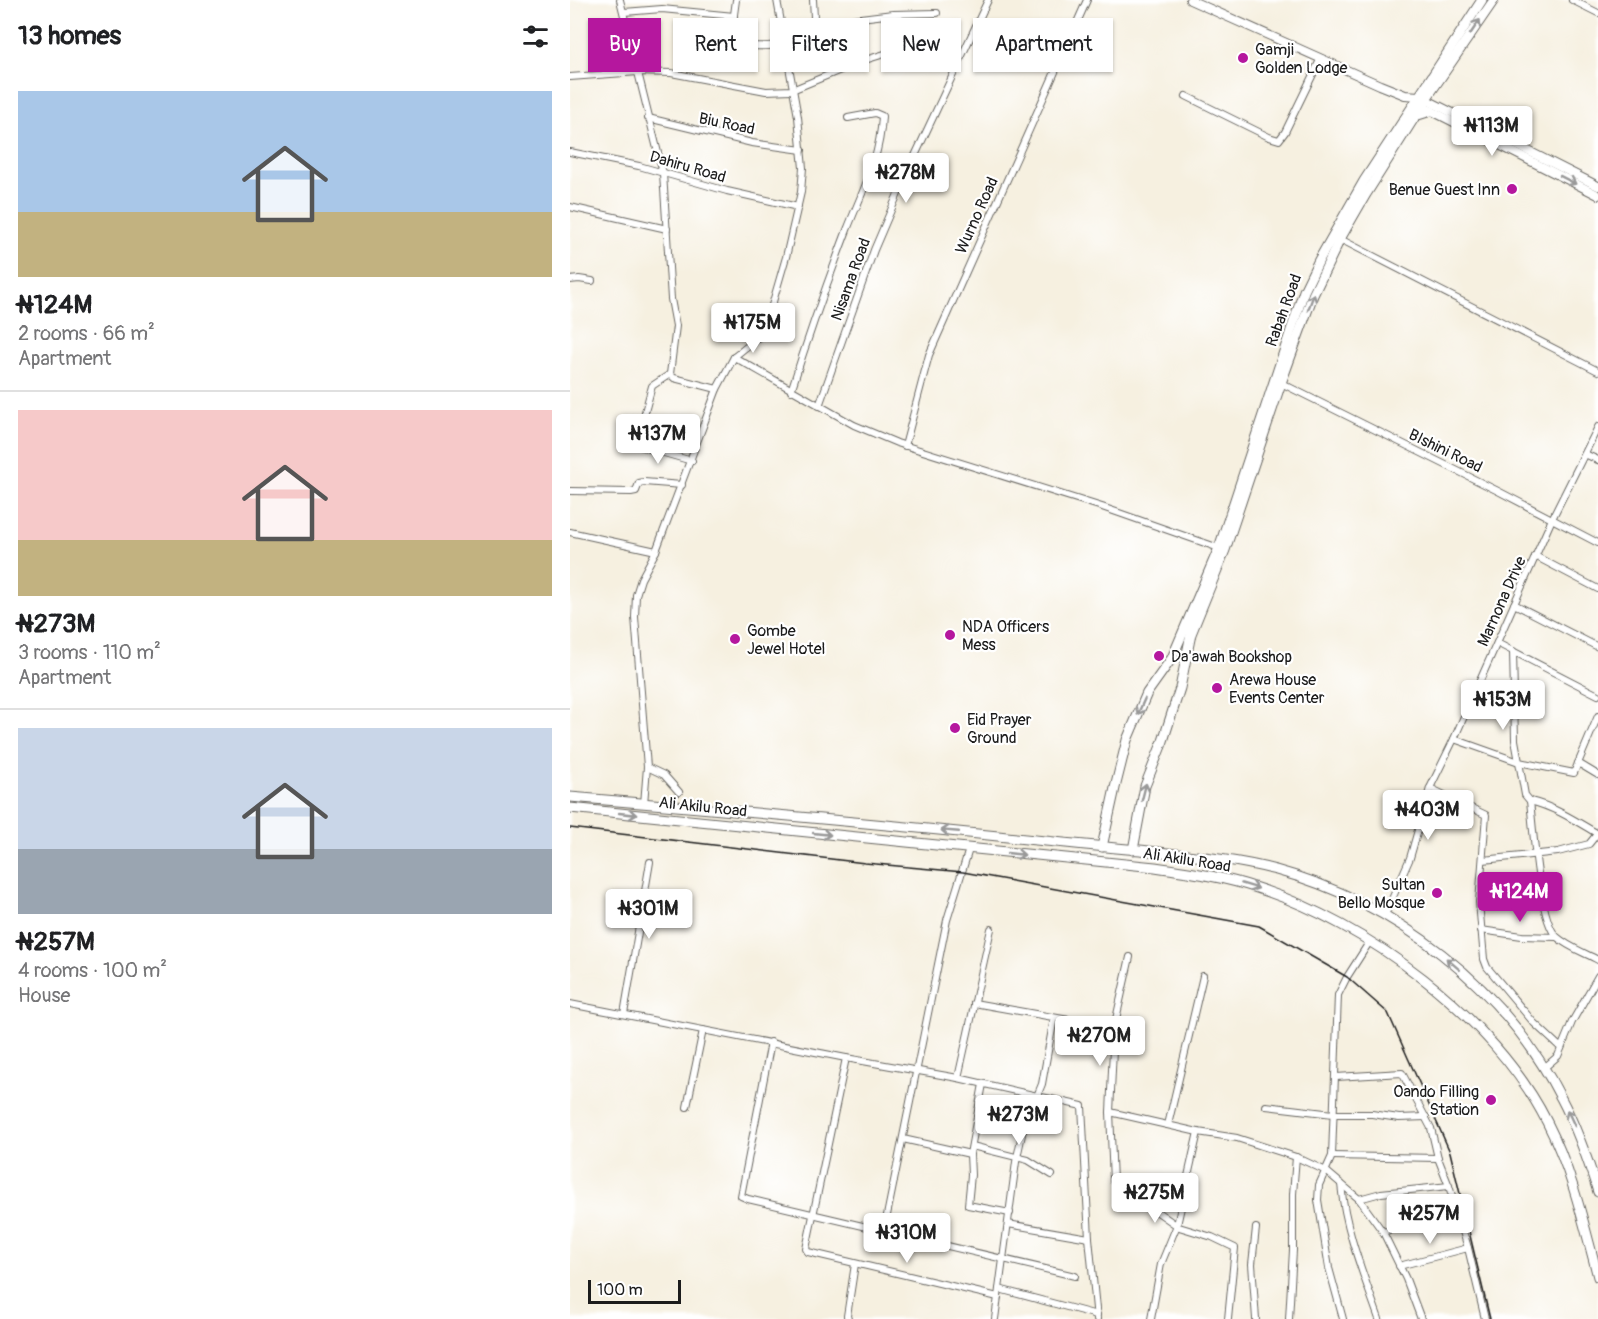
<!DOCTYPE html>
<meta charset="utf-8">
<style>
:root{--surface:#fff;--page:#f6f6f6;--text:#202124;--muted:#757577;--line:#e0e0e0;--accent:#b5179e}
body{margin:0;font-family:Pangolin,sans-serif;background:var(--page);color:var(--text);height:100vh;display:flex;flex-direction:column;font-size:22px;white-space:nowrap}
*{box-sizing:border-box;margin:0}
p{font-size:20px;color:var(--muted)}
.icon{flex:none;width:33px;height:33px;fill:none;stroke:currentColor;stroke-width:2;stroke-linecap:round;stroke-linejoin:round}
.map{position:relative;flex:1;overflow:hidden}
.side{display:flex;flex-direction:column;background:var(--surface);width:570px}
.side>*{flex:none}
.banner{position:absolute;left:18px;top:18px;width:570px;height:54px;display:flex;gap:12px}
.scale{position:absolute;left:18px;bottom:15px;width:93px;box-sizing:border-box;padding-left:6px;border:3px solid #1c1c1c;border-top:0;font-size:16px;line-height:21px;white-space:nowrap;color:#1c1c1c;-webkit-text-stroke:4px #fff;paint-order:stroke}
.price{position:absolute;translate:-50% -51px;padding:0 14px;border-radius:6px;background:#fff;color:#222;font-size:20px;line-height:39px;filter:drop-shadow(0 2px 3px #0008)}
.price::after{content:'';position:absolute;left:50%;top:36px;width:18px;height:14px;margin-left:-9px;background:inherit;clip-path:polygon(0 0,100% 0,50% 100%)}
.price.on{background:var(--accent);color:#fff}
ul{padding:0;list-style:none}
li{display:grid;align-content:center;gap:12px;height:318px;padding:0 18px}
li+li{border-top:2px solid var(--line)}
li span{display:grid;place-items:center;height:186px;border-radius:0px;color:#555}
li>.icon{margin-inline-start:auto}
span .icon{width:108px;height:108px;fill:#fffc;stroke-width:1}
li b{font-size:26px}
h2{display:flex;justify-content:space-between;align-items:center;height:72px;padding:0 18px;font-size:26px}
.tag{padding:0 21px;border-radius:0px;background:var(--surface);box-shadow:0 2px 4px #0004;font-size:21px;line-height:54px}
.tag.on{background:var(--accent);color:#fff}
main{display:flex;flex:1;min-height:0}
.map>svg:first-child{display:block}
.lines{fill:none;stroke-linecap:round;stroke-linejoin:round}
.minor-casing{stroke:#686661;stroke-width:8}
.tertiary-casing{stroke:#686661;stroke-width:10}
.primary-casing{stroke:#686661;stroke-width:11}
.minor{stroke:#fff;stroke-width:6}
.tertiary{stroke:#fff;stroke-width:8}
.primary{stroke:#fff;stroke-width:9}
.rail{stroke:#1c1c1c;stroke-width:1.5}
.oneway{stroke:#999}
.poi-dot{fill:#b5179e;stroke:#fff;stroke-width:2}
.labels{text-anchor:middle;stroke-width:4.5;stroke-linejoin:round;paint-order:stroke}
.poi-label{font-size:16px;fill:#1c1c1c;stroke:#fff;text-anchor:start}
.street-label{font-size:16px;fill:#1c1c1c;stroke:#fff}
</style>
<main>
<section class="side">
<h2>13 homes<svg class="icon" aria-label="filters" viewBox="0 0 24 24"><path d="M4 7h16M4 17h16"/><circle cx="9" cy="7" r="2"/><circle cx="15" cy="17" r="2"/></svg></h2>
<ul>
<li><span style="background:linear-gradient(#a9c7e8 65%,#c2b280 0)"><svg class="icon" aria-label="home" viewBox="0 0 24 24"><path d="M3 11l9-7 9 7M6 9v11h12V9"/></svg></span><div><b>₦124M</b><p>2 rooms · 66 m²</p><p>Apartment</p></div></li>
<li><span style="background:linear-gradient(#f6c9c9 70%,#c2b280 0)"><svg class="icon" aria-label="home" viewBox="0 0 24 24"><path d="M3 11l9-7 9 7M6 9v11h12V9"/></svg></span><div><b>₦273M</b><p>3 rooms · 110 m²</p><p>Apartment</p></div></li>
<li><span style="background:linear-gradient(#c9d6e8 65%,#9aa5b1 0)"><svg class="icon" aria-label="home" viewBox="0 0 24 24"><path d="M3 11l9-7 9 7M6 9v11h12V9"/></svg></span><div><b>₦257M</b><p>4 rooms · 100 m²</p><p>House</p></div></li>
</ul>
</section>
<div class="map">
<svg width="1028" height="1319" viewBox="0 0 1028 1319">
<rect width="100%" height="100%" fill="#fff"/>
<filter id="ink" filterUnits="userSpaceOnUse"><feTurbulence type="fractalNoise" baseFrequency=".0167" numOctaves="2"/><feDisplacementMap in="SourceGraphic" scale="12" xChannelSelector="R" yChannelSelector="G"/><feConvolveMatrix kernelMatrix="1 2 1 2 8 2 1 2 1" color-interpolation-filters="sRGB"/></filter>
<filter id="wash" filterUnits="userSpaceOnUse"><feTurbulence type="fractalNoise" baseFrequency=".008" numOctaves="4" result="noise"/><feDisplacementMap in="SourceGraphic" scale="24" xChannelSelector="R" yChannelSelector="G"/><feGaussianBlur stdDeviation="1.35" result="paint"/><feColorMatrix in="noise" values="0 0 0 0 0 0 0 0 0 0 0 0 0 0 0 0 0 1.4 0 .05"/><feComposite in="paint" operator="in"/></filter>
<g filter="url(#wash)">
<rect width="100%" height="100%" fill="#f6f0e0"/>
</g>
<g filter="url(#ink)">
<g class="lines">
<defs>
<g id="minor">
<path d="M50,0L93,173L101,299L106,326L100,374L104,378L147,389"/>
<path d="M1002,0L1028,13"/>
<path d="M54,12L92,9L164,16"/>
<path d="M242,24L323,14L367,13"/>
<path d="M242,24L244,17L243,0"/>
<path d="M117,38C146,42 203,55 229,37C234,34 238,28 242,24"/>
<path d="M160,44L166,0"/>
<path d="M0,77L68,72L101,73L196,91L222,90L295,60L321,52L360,49"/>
<path d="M616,96L699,137L709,140L715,132L750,60"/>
<path d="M78,118L182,143L232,150"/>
<path d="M0,152L69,166L157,191L228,207"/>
<path d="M0,207L97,229"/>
<path d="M770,239L1028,371"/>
<path d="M0,280L9,279L22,281"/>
<path d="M164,357L191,335L198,319L216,257L231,192L233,168L228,117L207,0"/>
<path d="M100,374L82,386L66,445L122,461"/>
<path d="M711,383L928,491L1028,543"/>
<path d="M221,391C238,337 257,283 277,230C293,189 310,160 312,116L305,113L278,118"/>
<path d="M249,406L304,250L336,175L418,0"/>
<path d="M335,446L359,355L517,0"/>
<path d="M1015,454L1028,460"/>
<path d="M0,491L61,492L66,491L69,483L74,482L112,485"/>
<path d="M0,532L86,551"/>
<path d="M965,556L1028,589"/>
<path d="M944,604L1028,647"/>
<path d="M927,643L1028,695"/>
<path d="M943,651L945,740L955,795L960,801C963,826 969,922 987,937C998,947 1015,953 1028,960"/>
<path d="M884,739L949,762L1004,773L1028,716"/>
<path d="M1008,763L1028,775"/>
<path d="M77,767L94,775L109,792"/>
<path d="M860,788L884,739L982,519L1028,427"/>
<path d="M960,801C985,807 1006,821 1028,834"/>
<path d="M74,804L77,767L65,617L66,595L71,579L86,551L147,389L164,357L284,425L327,443L532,507L649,548"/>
<path d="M913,860L988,852L1019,844L1027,834"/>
<path d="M972,893L986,888"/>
<path d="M815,915L840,858L860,788L916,815L909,902L914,959L917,967L964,1023L991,1048"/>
<path d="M911,930L952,936L986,937"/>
<path d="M560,957L544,1028L540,1112L543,1181L609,1227L642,1237L665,1248L658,1319"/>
<path d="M404,1003L544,1028"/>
<path d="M0,1004L276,1058L388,1078L512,1106L519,1238L527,1319"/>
<path d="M54,1014L80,862"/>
<path d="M201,1042L171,1196L178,1199L505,1276"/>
<path d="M276,1058L236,1249L238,1252L428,1297"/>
<path d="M974,1068L988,1056L1002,1022L1028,976"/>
<path d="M766,1077L832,1073L861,1128L868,1158L879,1186L898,1248L915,1319"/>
<path d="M388,1078L421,929"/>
<path d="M413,1084L400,1154L401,1175L398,1205L440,1213"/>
<path d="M696,1106L763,1114H802L829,1118L856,1117"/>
<path d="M117,1107L133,1030"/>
<path d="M540,1112L628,1132L667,1138L726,1157L756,1171L789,1199L813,1232L836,1279L851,1319"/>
<path d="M598,1125L633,976"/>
<path d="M333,1139L400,1154"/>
<path d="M402,1146L458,1160L482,1175"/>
<path d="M762,1156L868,1158"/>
<path d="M771,1184C775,1230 794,1276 809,1319"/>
<path d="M789,1199L811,1193L879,1186"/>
<path d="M438,1224L519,1238"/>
<path d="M314,1230L377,920L399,849"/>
<path d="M813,1232L886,1209"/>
<path d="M829,1266L898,1248"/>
<path d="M429,1289L527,1315"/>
<path d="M278,1319L277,1316L285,1264"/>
<path d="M425,1319L446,1162L453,1130L472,1084L484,1018"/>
<path d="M581,1319L591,1264L607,1225L628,1132"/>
<path d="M686,1319L682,1264L686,1228"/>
<path d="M719,1319L723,1250V1194L726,1157"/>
<path d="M773,1319L759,1268L748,1200L749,1185L762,1156L768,995L777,977L800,941"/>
</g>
<g id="tertiary">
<path d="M620,0L810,85L835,95L849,96L1028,186"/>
<path d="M856,108L1028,195"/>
</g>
<g id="primary">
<path d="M845,116L861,111"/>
<path d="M0,797C143,809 285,821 428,836C475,841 523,846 570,850C615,855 661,858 706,870C825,902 935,987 991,1098C1007,1128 1018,1160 1028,1192"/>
<path d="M0,808L585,867C620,872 654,877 687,888C797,923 925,1018 977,1122C1002,1171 1014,1224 1028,1277"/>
<path d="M532,847L545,788L557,740L577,693L602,658L649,548L734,291L749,260L794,181L912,0"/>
<path d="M563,850L575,786L593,741L610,688L621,634L655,550L711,383L743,295L770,239L796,194L856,99L924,0"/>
</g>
</defs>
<!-- minor casing -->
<use href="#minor" class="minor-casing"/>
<!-- tertiary casing -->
<use href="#tertiary" class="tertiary-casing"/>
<!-- primary casing -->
<use href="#primary" class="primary-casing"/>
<!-- minor -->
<use href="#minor" class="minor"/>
<!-- tertiary -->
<use href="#tertiary" class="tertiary"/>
<!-- primary -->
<use href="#primary" class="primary"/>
<!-- rail -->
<path class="rail" d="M0,828L295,863L393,872L689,926L777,977L818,1013L880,1152L920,1319"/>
</g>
<!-- one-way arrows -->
<defs><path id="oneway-shaft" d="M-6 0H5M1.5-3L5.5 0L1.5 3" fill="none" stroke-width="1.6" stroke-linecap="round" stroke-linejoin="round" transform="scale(1.5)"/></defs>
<g class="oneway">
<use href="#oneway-shaft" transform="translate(905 27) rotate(-56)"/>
<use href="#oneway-shaft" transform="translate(998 180) rotate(27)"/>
<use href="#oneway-shaft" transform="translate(741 302) rotate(-70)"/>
<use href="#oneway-shaft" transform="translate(571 707) rotate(114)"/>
<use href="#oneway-shaft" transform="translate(574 792) rotate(-76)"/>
<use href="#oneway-shaft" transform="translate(58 814) rotate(6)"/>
<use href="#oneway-shaft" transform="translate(380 831) rotate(-175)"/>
<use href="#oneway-shaft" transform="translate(252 834) rotate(6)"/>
<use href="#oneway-shaft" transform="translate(446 854) rotate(6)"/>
<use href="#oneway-shaft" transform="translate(680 886) rotate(17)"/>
<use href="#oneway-shaft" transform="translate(883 964) rotate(-139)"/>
<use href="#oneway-shaft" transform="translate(1001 1118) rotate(-115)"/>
</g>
</g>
<!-- markers -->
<g class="poi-dot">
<circle cx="673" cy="58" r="6"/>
<circle cx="942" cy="189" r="6"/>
<circle cx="380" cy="635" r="6"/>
<circle cx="165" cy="639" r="6"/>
<circle cx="589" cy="656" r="6"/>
<circle cx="647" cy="688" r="6"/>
<circle cx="385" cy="728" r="6"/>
<circle cx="867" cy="893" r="6"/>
<circle cx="921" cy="1100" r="6"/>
</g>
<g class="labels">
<!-- poi labels -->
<g class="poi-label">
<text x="685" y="55">Gamji<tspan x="685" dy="18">Golden Lodge</tspan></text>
<text x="930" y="195" text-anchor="end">Benue Guest Inn</text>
<text x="392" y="632">NDA Officers<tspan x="392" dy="18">Mess</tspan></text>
<text x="177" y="636">Gombe<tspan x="177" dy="18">Jewel Hotel</tspan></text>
<text x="601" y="662">Da'awah Bookshop</text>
<text x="659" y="685">Arewa House<tspan x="659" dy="18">Events Center</tspan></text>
<text x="397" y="725">Eid Prayer<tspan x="397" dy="18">Ground</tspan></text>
<text x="855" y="890" text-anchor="end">Sultan<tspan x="855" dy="18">Bello Mosque</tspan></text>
<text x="909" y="1097" text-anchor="end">Oando Filling<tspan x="909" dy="18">Station</tspan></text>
</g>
<!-- street labels -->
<g class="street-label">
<text transform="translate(157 123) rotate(12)" y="6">Biu Road</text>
<text transform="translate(118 166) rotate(16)" y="6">Dahiru Road</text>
<text transform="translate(406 215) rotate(-66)" y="6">Wurno Road</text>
<text transform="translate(280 279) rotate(-70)" y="6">Nisama Road</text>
<text transform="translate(713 310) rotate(-70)" y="6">Rabah Road</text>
<text transform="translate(876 450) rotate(26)" y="6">BIshini Road</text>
<text transform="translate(931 601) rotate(-66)" y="6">Marnona Drive</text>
<text transform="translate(133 806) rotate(6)" y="6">Ali Akilu Road</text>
<text transform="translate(617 859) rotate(9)" y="6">Ali Akilu Road</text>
</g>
</g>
</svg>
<div class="scale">100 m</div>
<b class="price" style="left:922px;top:157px">₦113M</b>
<b class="price" style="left:336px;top:204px">₦278M</b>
<b class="price" style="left:183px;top:354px">₦175M</b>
<b class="price" style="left:88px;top:465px">₦137M</b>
<b class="price" style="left:933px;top:731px">₦153M</b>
<b class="price" style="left:858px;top:841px">₦403M</b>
<b class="price on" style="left:950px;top:923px">₦124M</b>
<b class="price" style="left:79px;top:940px">₦301M</b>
<b class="price" style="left:530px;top:1067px">₦270M</b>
<b class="price" style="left:449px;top:1146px">₦273M</b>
<b class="price" style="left:585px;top:1224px">₦275M</b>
<b class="price" style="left:860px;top:1245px">₦257M</b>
<b class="price" style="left:337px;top:1264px">₦310M</b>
<div class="banner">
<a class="tag on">Buy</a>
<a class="tag">Rent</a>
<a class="tag">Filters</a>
<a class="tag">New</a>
<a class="tag">Apartment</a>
</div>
</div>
</main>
